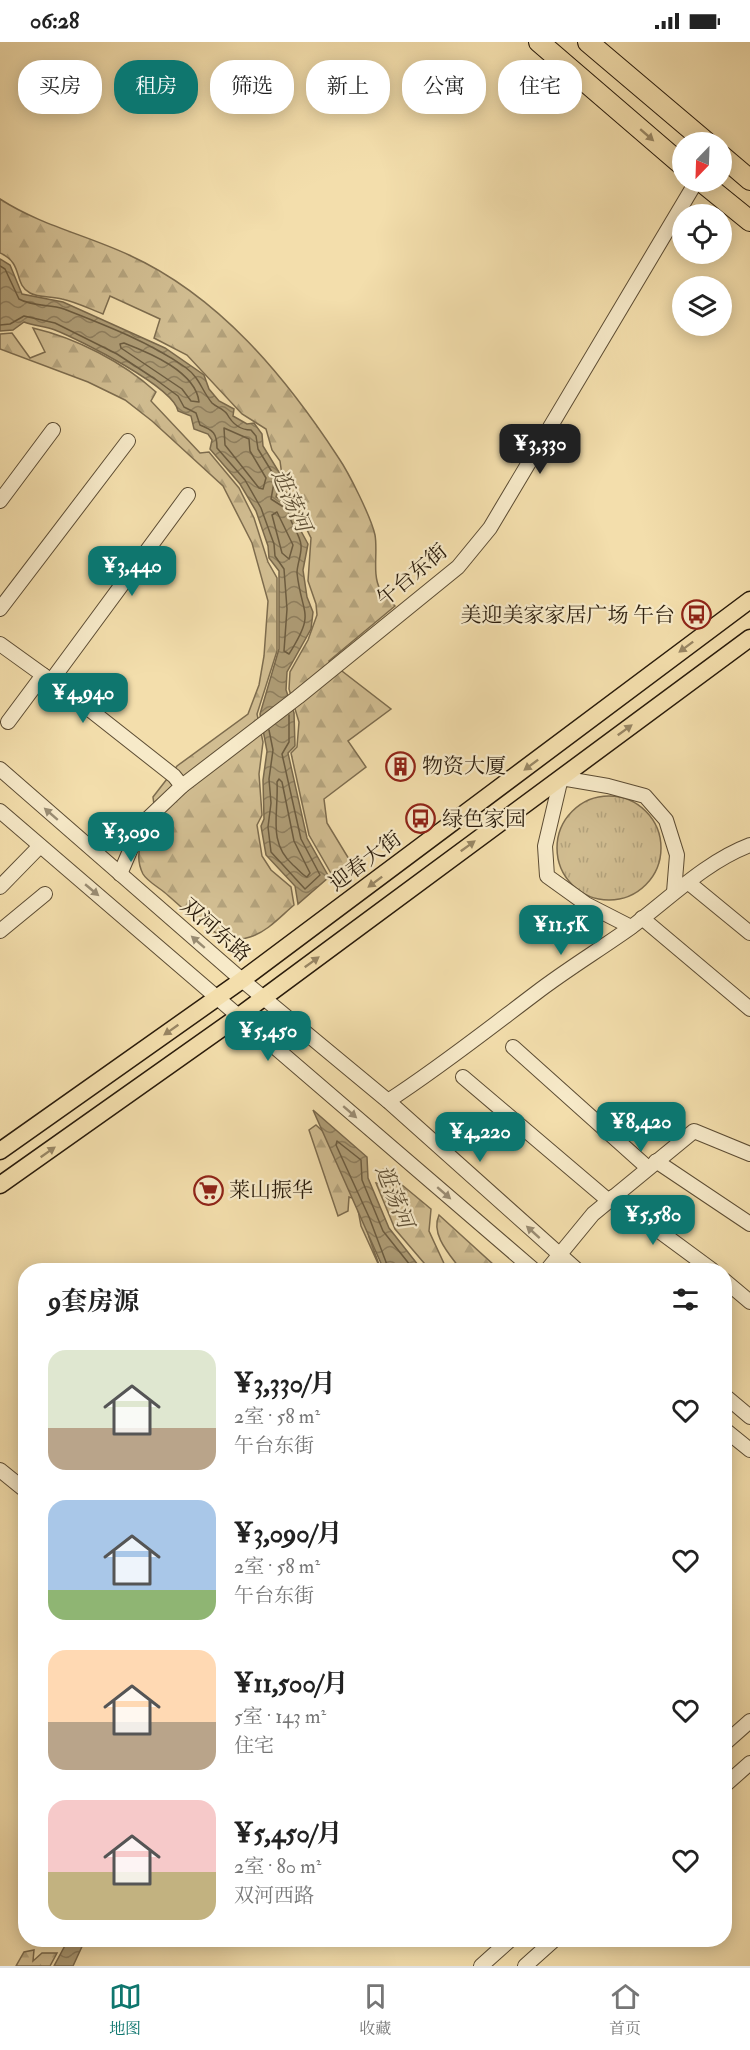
<!DOCTYPE html>
<html lang="zh">
<meta charset="utf-8">
<style>
:root{--surface:#fff;--page:#f6f6f6;--text:#222;--muted:#767676;--line:#e0e0e0;--accent:#0f766e}
body{margin:0;font-family:"IM FELL Double Pica","Noto Serif SC",serif;background:var(--page);color:var(--text);height:100vh;display:flex;flex-direction:column;font-size:22px;white-space:nowrap}
*{box-sizing:border-box;margin:0}
p{font-size:20px;color:var(--muted)}
.icon{flex:none;width:33px;height:33px;fill:none;stroke:currentColor;stroke-width:2;stroke-linecap:round;stroke-linejoin:round}
.map{position:relative;flex:1;overflow:hidden}
.panel{position:absolute;left:18px;top:1221px;width:714px;height:684px;display:flex;flex-direction:column;background:var(--surface);border-radius:24px;box-shadow:0 3px 15px #0003}
.panel>*{flex:none}
.guide{position:absolute;left:18px;top:18px;width:714px;height:54px;display:flex;gap:12px}
.needle{width:39px;rotate:203deg}
.buttons{position:absolute;left:672px;top:90px;display:grid;gap:12px}
.buttons a{display:grid;place-items:center;width:60px;height:60px;border-radius:50%;background:var(--surface);box-shadow:0 3px 15px #0003;font-size:30px}
.price{position:absolute;translate:-50% -51px;padding:0 14px;border-radius:12px;background:var(--accent);color:#fff;font-size:20px;line-height:39px;filter:drop-shadow(0 2px 3px #0008)}
.price::after{content:'';position:absolute;left:50%;top:36px;width:18px;height:14px;margin-left:-9px;background:inherit;clip-path:polygon(0 0,100% 0,50% 100%)}
.price.selected{background:#222;color:#fff}
ul{padding:0;list-style:none}
li{display:flex;align-items:center;gap:18px;height:150px;padding:0 30px}
li span{display:grid;place-items:center;flex:none;width:168px;height:120px;border-radius:18px;color:#555}
li>.icon{margin-inline-start:auto}
span .icon{width:72px;height:72px;fill:#fffc;stroke-width:1}
li b{font-size:26px}
h2{display:flex;justify-content:space-between;align-items:center;height:72px;padding:0 30px;font-size:26px}
.tag{padding:0 21px;border-radius:24px;background:var(--surface);box-shadow:0 3px 15px #0003;font-size:21px;line-height:54px}
.tag.selected{background:var(--accent);color:#fff}
.status{display:flex;justify-content:space-between;align-items:center;height:42px;padding:0 30px;background:var(--surface);direction:ltr}
.status svg{height:16px;fill:currentColor}
.dock{display:flex;justify-content:space-around;align-items:center;height:84px;border-top:2px solid var(--line);background:var(--surface);font-size:16px;color:var(--muted)}
.dock a{display:grid;justify-items:center;gap:3px}
.dock .selected{color:var(--accent)}
.map>svg:first-child{display:block}
.grass{fill:url(#grass-tufts);stroke:#7d6c4e;stroke-width:1.5}
.forest{fill:url(#forest-firs);stroke:#7d6c4e;stroke-width:1.5}
.water{fill:url(#water-waves);stroke:#79684b;stroke-width:1.5}
.lines{fill:none;stroke-linecap:round;stroke-linejoin:round}
.shore{stroke:#6c5c40;stroke-width:1.5}
.minor-casing{stroke:#5c4c33;stroke-width:16}
.major-casing{stroke:#291b0b;stroke-width:19}
.highway-casing{stroke:#291b0b;stroke-width:22}
.minor{stroke:#f7eac9;stroke-width:14}
.major{stroke:#f3deac;stroke-width:16}
.highway{stroke:#f3deac;stroke-width:20}
.oneway{fill:#988664}
.oneway2{fill:#9a8d74}
.labels{text-anchor:middle;stroke-width:4.5;stroke-linejoin:round;paint-order:stroke}
.street-label{font-size:21px;fill:#291b0b;stroke:#f7eac9}
.poi-label{font-size:21px;fill:#291b0b;stroke:#f7eac9;text-anchor:start}
.water-label{font-size:22px;font-style:italic;fill:#5e4f35;stroke:#f7eac9}
</style>
<div class="status"><b>06:28</b><svg viewBox="0 0 49 12"><path d="M0 12V9h3v3zM5 12V6h3v6zM10 12V3h3v9zM15 12V0h3v12zM26 1h20v11H26zM47 4h2v5h-2z"/></svg></div>
<div class="map">
<svg width="750" height="1924" viewBox="0 0 750 1924">
<defs>
<pattern id="grass-tufts" width="24" height="20" patternUnits="userSpaceOnUse" patternTransform="scale(1.5)"><rect width="24" height="20" fill="#d1bd91"/><path d="M3 7l-1-3M5 7V3M7 7l1-3M15 17l-1-3M17 17v-4M19 17l1-3" fill="none" stroke="#b3a27c"/></pattern>
<pattern id="forest-firs" width="22" height="20" patternUnits="userSpaceOnUse" patternTransform="scale(1.5)"><rect width="22" height="20" fill="#d1bd91"/><path d="M5 1l3.5 6h-7zM16 11l3.5 6h-7z" fill="#b3a27c"/></pattern>
<pattern id="water-waves" width="16" height="10" patternUnits="userSpaceOnUse" patternTransform="scale(1.5)"><rect width="16" height="10" fill="#ae9c75"/><path d="M0 5q4-4 8 0t8 0" fill="none" stroke="#8e7e5e"/></pattern>
</defs>
<rect width="100%" height="100%" fill="#f3deac"/>
<filter id="stains"><feTurbulence type="fractalNoise" baseFrequency=".00333" numOctaves="4"/><feColorMatrix values="0 0 0 0 .2 0 0 0 0 .09 0 0 0 0 .02 0 0 0 .5 -.17"/></filter>
<radialGradient id="worn" r=".72"><stop offset=".6" stop-color="#630" stop-opacity="0"/><stop offset="1" stop-color="#630" stop-opacity=".3"/></radialGradient>
<!-- grass -->
<circle class="grass" cx="609" cy="806" r="52"/>
<!-- forest -->
<g class="forest">
<path d="M0,157C40,183 86,193 129,213C219,254 285,334 338,415C349,431 371,475 375,493C378,509 372,533 380,547C383,553 390,559 395,564L329,619L391,667L348,699L366,725L324,757L327,781L352,822L332,833L309,793L291,711L297,705L299,680L289,647L290,630L308,598L317,573L316,562L308,539L311,496L299,472V464L284,448L280,419L272,408L266,387L242,372L187,313L154,296L160,277L110,254L103,272C90,267 76,260 62,257C52,254 39,256 30,251C13,242 24,221 0,211Z"/>
<path d="M33,286C76,296 123,320 156,350L151,359L200,411L209,410L239,446L254,476L268,520L277,536V609L257,672L263,700L259,732L262,773L257,783L262,814L271,828L291,845L294,863C281,874 267,890 250,895C219,906 186,868 164,850C158,845 147,839 143,832C133,812 142,793 156,779L153,755L177,724L248,672L259,643L264,614L268,559L252,501L223,444L152,379L125,358L88,340L0,307V292L12,291L30,316L45,310Z"/>
<path d="M316,1083L330,1096L361,1155L369,1195L381,1228L361,1184L356,1157L349,1155L348,1169L338,1174L309,1088Z"/>
<path d="M384,1128L431,1167L429,1189L447,1228H430L395,1187L376,1141L388,1143Z"/>
<path d="M439,1173L495,1224L493,1228H461C451,1214 430,1193 439,1173Z"/>
<path d="M34,1908L33,1919L42,1911H57L50,1924H16L24,1910Z"/>
</g>
<!-- water -->
<g class="water">
<path d="M0,217L10,223L22,252L63,260L165,306L204,333L209,347L219,359L234,367L233,374L247,382L254,381L262,392L263,404L282,435L276,455L294,465V476L308,502L303,528L307,555L313,570L311,587L287,630L286,648L294,671L295,704L288,711L307,796L329,835L298,862L295,844L266,813L261,784L264,777L263,738L267,709L260,672L279,607V529L269,516L268,504L256,469L240,442L210,407L212,398L208,392L194,387L191,374L178,369C174,345 80,298 55,288C45,284 34,284 24,280L13,288L0,289Z"/>
<path d="M313,1068L367,1115L368,1136L389,1186L422,1228H384Z"/>
<path d="M68,1898H85L73,1924H54Z"/>
</g>
<g class="lines">
<!-- shore -->
<g class="shore">
<path d="M0,224L5,227L19,257C33,265 50,262 64,267C105,283 149,300 185,325C201,337 200,346 212,361C216,365 224,367 227,372C232,381 240,388 251,388L256,394L258,407L275,435L271,457L288,468C289,481 300,491 301,503C302,512 297,522 297,531C302,575 316,569 289,612L284,609L287,567L284,527L275,514L274,502L261,466L245,438L217,406C217,391 213,388 200,383L196,371L184,365L178,354L155,337L117,312L55,281L24,274L10,282L0,283"/>
<path d="M124,301C150,311 196,330 199,360L191,359L182,347L121,306L120,302Z"/>
<path d="M224,386L249,397L250,409L266,436L263,447L259,446L225,403Z"/>
<path d="M277,470L293,503L289,517L282,511L272,473Z"/>
<path d="M269,688L273,708L269,737L271,761L268,785L271,810L305,847L320,833L301,797L282,712L289,700V673"/>
<path d="M279,737L282,740L294,799L310,831L307,835C302,833 298,827 293,823C267,800 279,771 277,740Z"/>
<path d="M389,1228L369,1175L336,1103L337,1099L361,1118L362,1138L383,1189L414,1228"/>
</g>
<defs>
<g id="minor">
<path d="M0,459L53,388"/>
<path d="M0,567L128,399"/>
<path d="M0,602L75,656L174,734L182,744"/>
<path d="M51,639L188,453"/>
<path d="M8,680L43,633"/>
<path d="M0,727L242,938L388,1059L577,1228"/>
<path d="M0,769L534,1228"/>
<path d="M120,832L141,783L182,744L298,655L458,525L490,486L696,140"/>
<path d="M689,841L750,891"/>
<path d="M0,845L40,804"/>
<path d="M642,876L750,967"/>
<path d="M631,885L586,862L547,834L545,804L561,736L608,744L645,754L666,778L677,813L674,850"/>
<path d="M0,889L45,852"/>
<path d="M513,1005L648,1126"/>
<path d="M463,1035L609,1159"/>
<path d="M388,1059C439,1026 487,988 536,951C566,928 599,908 630,886C668,858 705,820 750,803"/>
<path d="M656,1119L750,1182"/>
<path d="M613,1155L712,1228"/>
<path d="M547,1228L593,1172L694,1089L750,1112"/>
<path d="M724,1238L750,1260"/>
<path d="M724,1353L750,1375"/>
<path d="M724,1387L750,1408"/>
<path d="M0,1428L26,1449"/>
<path d="M724,1702L750,1679"/>
<path d="M724,1744L750,1721"/>
<path d="M481,1924L510,1898"/>
<path d="M525,1924L554,1898"/>
</g>
<g id="major">
<path d="M0,1109L242,938L750,558"/>
<path d="M0,1143L239,974L750,596"/>
</g>
<g id="highway">
<path d="M539,0L682,123"/>
<path d="M588,0L706,100"/>
<path d="M722,114L750,138"/>
<path d="M702,140L750,179"/>
</g>
</defs>
<!-- minor casing -->
<use href="#minor" class="minor-casing"/>
<!-- major casing -->
<use href="#major" class="major-casing"/>
<!-- highway casing -->
<use href="#highway" class="highway-casing"/>
<!-- minor -->
<use href="#minor" class="minor"/>
<!-- major -->
<use href="#major" class="major"/>
<!-- highway -->
<use href="#highway" class="highway"/>
</g>
<!-- one-way arrows -->
<defs><path id="oneway-solid" d="M-6-.8H1V-3.2L6.5 0L1 3.2V.8H-6Z" transform="scale(1.5)"/></defs>
<g class="oneway">
<use href="#oneway-solid" transform="translate(647 93) rotate(41)"/>
<use href="#oneway-solid" transform="translate(686 605) rotate(143)"/>
<use href="#oneway-solid" transform="translate(625 688) rotate(-36)"/>
<use href="#oneway-solid" transform="translate(531 723) rotate(143)"/>
<use href="#oneway-solid" transform="translate(468 804) rotate(-36)"/>
<use href="#oneway-solid" transform="translate(375 840) rotate(143)"/>
<use href="#oneway-solid" transform="translate(312 920) rotate(-36)"/>
<use href="#oneway-solid" transform="translate(171 988) rotate(145)"/>
<use href="#oneway-solid" transform="translate(48 1110) rotate(-35)"/>
</g>
<g class="oneway2">
<use href="#oneway-solid" transform="translate(51 772) rotate(-139)"/>
<use href="#oneway-solid" transform="translate(92 848) rotate(40)"/>
<use href="#oneway-solid" transform="translate(198 900) rotate(-139)"/>
<use href="#oneway-solid" transform="translate(350 1070) rotate(41)"/>
<use href="#oneway-solid" transform="translate(444 1151) rotate(41)"/>
<use href="#oneway-solid" transform="translate(533 1190) rotate(-138)"/>
</g>
<!-- icons -->
<defs>
<symbol id="bus-ring" viewBox="-11 -11 22 22"><circle r="9.5" fill="#f7eac9" stroke="#8f2418" stroke-width="1.5"/><path d="M-5-6H5V4H4V6H2V4H-2V6H-4V4H-5ZM-3.5-4V0h7V-4ZM-3.5 1.2v1.5H-2V1.2ZM2 1.2v1.5H3.5V1.2Z" fill="#8f2418"/></symbol>
<symbol id="building-ring" viewBox="-11 -11 22 22"><circle r="9.5" fill="#f7eac9" stroke="#8f2418" stroke-width="1.5"/><path d="M-4-6H4V6H1V3H-1V6H-4ZM-2.5-4.3h1.7v1.8h-1.7ZM.8-4.3h1.7v1.8H.8ZM-2.5-1h1.7V.8h-1.7ZM.8-1h1.7V.8H.8Z" fill="#8f2418"/></symbol>
<symbol id="supermarket-ring" viewBox="-11 -11 22 22"><circle r="9.5" fill="#f7eac9" stroke="#8f2418" stroke-width="1.5"/><path d="M-6-5.5h2.5l.6 2H6L4.5 2H-2.5L-4.4-4H-6ZM-1.5 3.2a1.3 1.3 0 1 0 .1 0ZM3 3.2a1.3 1.3 0 1 0 .1 0Z" fill="#8f2418"/></symbol>
</defs>
<g fill-rule="evenodd">
<use href="#bus-ring" x="680" y="556" width="33" height="33"/>
<use href="#building-ring" x="384" y="708" width="33" height="33"/>
<use href="#bus-ring" x="404" y="760" width="33" height="33"/>
<use href="#supermarket-ring" x="192" y="1132" width="33" height="33"/>
</g>
<g class="labels">
<!-- street labels -->
<g class="street-label">
<text transform="translate(412 533) rotate(-40)" y="7">午台东街</text>
<text transform="translate(365 819) rotate(-37)" y="7">迎春大街</text>
<text transform="translate(216 888) rotate(41)" y="7">双河东路</text>
</g>
<!-- poi labels -->
<g class="poi-label">
<text x="675" y="580" text-anchor="end">美迎美家家居广场 午台</text>
<text x="422" y="731">物资大厦</text>
<text x="442" y="784">绿色家园</text>
<text x="229" y="1155">莱山振华</text>
</g>
<!-- water labels -->
<g class="water-label">
<text transform="translate(292 458) rotate(66)" y="8">逛荡河</text>
<text transform="translate(395 1154) rotate(68)" y="8">逛荡河</text>
</g>
</g>
<rect width="100%" height="100%" filter="url(#stains)"/>
<rect width="100%" height="100%" fill="url(#worn)"/>
</svg>
<div class="buttons">
<a><svg class="needle" viewBox="-14 -14 28 28"><path d="M0-13l5 13h-10z" fill="#e53935"/><path d="M0 13l5-13h-10z" fill="#767676"/></svg></a>
<a><svg class="icon" aria-label="locate" viewBox="0 0 24 24"><circle cx="12" cy="12" r="6"/><path d="M12 2v4M12 18v4M2 12h4M18 12h4"/></svg></a>
<a><svg class="icon" aria-label="layers" viewBox="0 0 24 24"><path d="M12 4l9 5-9 5-9-5zM3 14l9 5 9-5"/></svg></a>
</div>
<b class="price selected" style="left:540px;top:433px">¥3,330</b>
<b class="price" style="left:132px;top:555px">¥3,440</b>
<b class="price" style="left:83px;top:682px">¥4,940</b>
<b class="price" style="left:131px;top:821px">¥3,090</b>
<b class="price" style="left:561px;top:914px">¥11.5K</b>
<b class="price" style="left:268px;top:1020px">¥5,450</b>
<b class="price" style="left:641px;top:1111px">¥8,420</b>
<b class="price" style="left:480px;top:1121px">¥4,220</b>
<b class="price" style="left:653px;top:1204px">¥5,580</b>
<div class="guide">
<a class="tag">买房</a>
<a class="tag selected">租房</a>
<a class="tag">筛选</a>
<a class="tag">新上</a>
<a class="tag">公寓</a>
<a class="tag">住宅</a>
</div>
<section class="panel">
<h2>9套房源<svg class="icon" aria-label="filters" viewBox="0 0 24 24"><path d="M4 7h16M4 17h16"/><circle cx="9" cy="7" r="2"/><circle cx="15" cy="17" r="2"/></svg></h2>
<ul>
<li><span style="background:linear-gradient(#dfe7d0 65%,#b9a48a 0)"><svg class="icon" aria-label="home" viewBox="0 0 24 24"><path d="M3 11l9-7 9 7M6 9v11h12V9"/></svg></span><div><b>¥3,330/月</b><p>2室 · 58 m²</p><p>午台东街</p></div><svg class="icon" aria-label="heart" viewBox="0 0 24 24"><path d="M12 20l-8-8c-3-5 5-10 8-4 3-6 11-1 8 4z"/></svg></li>
<li><span style="background:linear-gradient(#a9c7e8 75%,#8fb573 0)"><svg class="icon" aria-label="home" viewBox="0 0 24 24"><path d="M3 11l9-7 9 7M6 9v11h12V9"/></svg></span><div><b>¥3,090/月</b><p>2室 · 58 m²</p><p>午台东街</p></div><svg class="icon" aria-label="heart" viewBox="0 0 24 24"><path d="M12 20l-8-8c-3-5 5-10 8-4 3-6 11-1 8 4z"/></svg></li>
<li><span style="background:linear-gradient(#ffd9b3 60%,#b9a48a 0)"><svg class="icon" aria-label="home" viewBox="0 0 24 24"><path d="M3 11l9-7 9 7M6 9v11h12V9"/></svg></span><div><b>¥11,500/月</b><p>5室 · 143 m²</p><p>住宅</p></div><svg class="icon" aria-label="heart" viewBox="0 0 24 24"><path d="M12 20l-8-8c-3-5 5-10 8-4 3-6 11-1 8 4z"/></svg></li>
<li><span style="background:linear-gradient(#f6c9c9 60%,#c2b280 0)"><svg class="icon" aria-label="home" viewBox="0 0 24 24"><path d="M3 11l9-7 9 7M6 9v11h12V9"/></svg></span><div><b>¥5,450/月</b><p>2室 · 80 m²</p><p>双河西路</p></div><svg class="icon" aria-label="heart" viewBox="0 0 24 24"><path d="M12 20l-8-8c-3-5 5-10 8-4 3-6 11-1 8 4z"/></svg></li>
</ul>
</section>
</div>
<nav class="dock">
<a class="selected"><svg class="icon" aria-label="map" viewBox="0 0 24 24"><path d="M3 6l6-2 6 2 6-2v14l-6 2-6-2-6 2zM9 4v14M15 6v14"/></svg>地图</a>
<a><svg class="icon" aria-label="saved" viewBox="0 0 24 24"><path d="M7 4h10v16l-5-4-5 4z"/></svg>收藏</a>
<a><svg class="icon" aria-label="home" viewBox="0 0 24 24"><path d="M3 11l9-7 9 7M6 9v11h12V9"/></svg>首页</a>
</nav>
